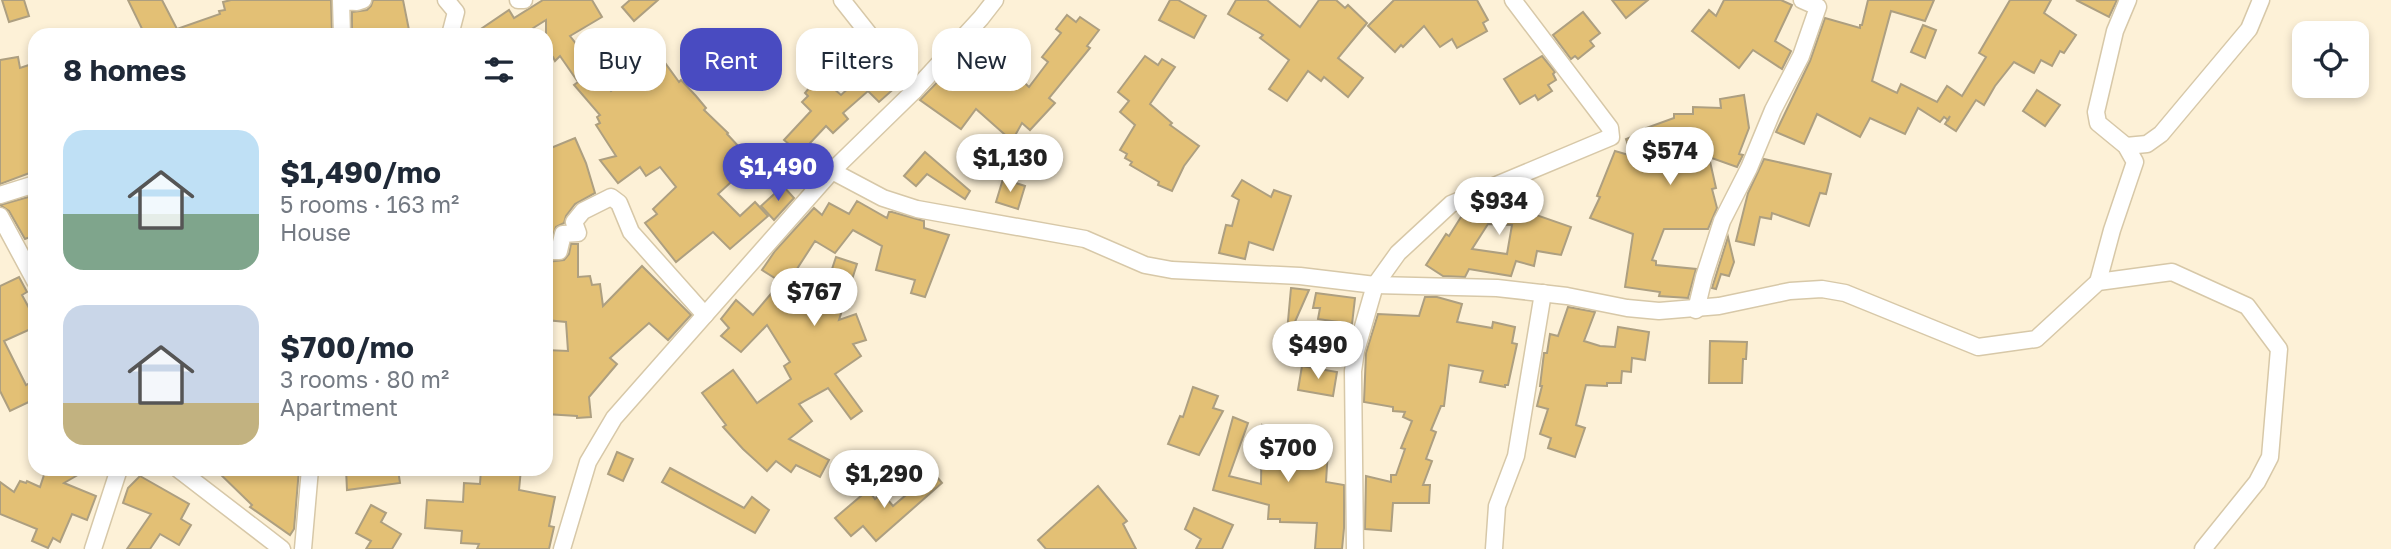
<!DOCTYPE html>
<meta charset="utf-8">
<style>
:root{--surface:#fff;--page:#f6f6f7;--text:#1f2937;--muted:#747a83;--accent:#494bc1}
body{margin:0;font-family:"Golos Text",sans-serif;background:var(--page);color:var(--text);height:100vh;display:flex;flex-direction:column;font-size:26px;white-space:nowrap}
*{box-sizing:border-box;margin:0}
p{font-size:23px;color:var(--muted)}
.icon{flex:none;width:38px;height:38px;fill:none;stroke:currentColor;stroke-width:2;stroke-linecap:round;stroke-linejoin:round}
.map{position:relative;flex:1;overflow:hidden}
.details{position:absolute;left:28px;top:28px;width:525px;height:448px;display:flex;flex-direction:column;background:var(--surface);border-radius:21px;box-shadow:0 4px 10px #0003}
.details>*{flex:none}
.hud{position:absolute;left:574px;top:28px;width:665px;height:63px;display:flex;gap:14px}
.controls{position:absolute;left:2292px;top:21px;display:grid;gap:14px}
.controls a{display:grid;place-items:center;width:77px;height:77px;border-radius:14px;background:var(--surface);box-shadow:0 4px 10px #0003;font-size:35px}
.price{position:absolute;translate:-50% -60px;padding:0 16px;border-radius:24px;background:#fff;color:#222;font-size:23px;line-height:46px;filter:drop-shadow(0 2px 4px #0008)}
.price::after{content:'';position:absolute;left:50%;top:42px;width:21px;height:16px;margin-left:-10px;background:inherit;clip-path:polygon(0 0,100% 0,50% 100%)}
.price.selected{background:var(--accent);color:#fff}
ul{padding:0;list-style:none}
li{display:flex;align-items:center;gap:21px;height:175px;padding:0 35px}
li span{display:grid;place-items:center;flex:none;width:196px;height:140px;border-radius:21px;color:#555}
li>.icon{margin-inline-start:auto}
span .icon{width:84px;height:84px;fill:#fffc;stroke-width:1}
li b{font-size:30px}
h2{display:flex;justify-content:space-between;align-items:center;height:84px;padding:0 35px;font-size:30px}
.pill{padding:0 24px;border-radius:21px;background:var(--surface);box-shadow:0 4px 10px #0003;font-size:24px;line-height:63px}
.pill.selected{background:var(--accent);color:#fff}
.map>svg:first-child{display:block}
.building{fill:#e3c075;stroke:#ad9f80;stroke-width:2;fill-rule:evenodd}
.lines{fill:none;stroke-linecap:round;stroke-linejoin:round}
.street-casing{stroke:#d7c8a8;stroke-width:19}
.street{stroke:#fff;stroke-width:16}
</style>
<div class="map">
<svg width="2391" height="549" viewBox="0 0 2391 549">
<rect width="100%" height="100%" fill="#fdf1d7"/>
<!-- building -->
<g class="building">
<path d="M2,0H24L29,16L9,22Z"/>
<path d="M128,0H162L177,29L220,14L219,11L225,10L223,2L231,0H331L332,35H145Z"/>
<path d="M373,0H403L410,35H352V12L367,10L371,6Z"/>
<path d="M543,0H592L602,17L570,36L584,54L582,56L611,91L660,56L679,82L681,80L696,96L706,108L704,110L728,133L727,134L753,162L718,194L740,216L755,202L768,216L730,249L713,232L676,262L645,223L657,214L653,209L676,187L660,167L646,176L640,167L618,183L600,160L616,156L596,125L600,123L597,117L600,115L574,85L578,82L560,56L555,61L553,57L546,60V20L522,35H472L509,10L514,18Z"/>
<path d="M630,0H658L634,21L622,7Z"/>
<path d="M1170,0H1178L1206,16L1194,38L1159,20Z"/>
<path d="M1236,0H1267L1300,27L1319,0H1336L1345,8L1348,5L1367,23L1338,58L1363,78L1348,97L1324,77L1321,81L1308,71L1287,101L1269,89L1289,60L1260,38L1263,35L1228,14Z"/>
<path d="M1394,0H1477L1488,20L1483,23L1487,31L1457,48L1452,39L1440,47L1424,26L1403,47L1401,45L1395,52L1368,26Z"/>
<path d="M1612,0H1648L1626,18Z"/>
<path d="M1724,0H1781L1792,5L1775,41L1791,51L1782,69L1753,50L1739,68L1692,31L1709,10L1716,16Z"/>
<path d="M1868,0H1934L1925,21L1891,11L1872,81L1897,93L1901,84L1937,102L1947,86L1962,96L1986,57L1979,53L2010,0H2051L2044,13L2076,35L2064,53L2060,51L2052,66L2041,60L2034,73L2014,62L1995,86L1984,105L1976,100L1956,131L1945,124L1950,116L1948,120L1944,117L1940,122L1918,108L1905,134L1870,118L1860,137L1817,114L1804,144L1776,132L1810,61L1825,18L1860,28V25H1862Z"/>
<path d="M2076,0H2117L2109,17Z"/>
<path d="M1583,12L1600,33L1590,41L1594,46L1578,59L1575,56L1571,59L1553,35Z"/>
<path d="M1067,15L1076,22L1080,17L1099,30L1087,46L1090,48L1049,98L1055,103L1030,130L1022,123L1012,141L976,109L961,129L920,100L974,44L1003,71L1007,67L1029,87L1048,62L1042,57L1061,33L1056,29Z"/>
<path d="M1923,25L1936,30L1925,58L1911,52Z"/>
<path d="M1145,56L1158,65L1162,59L1175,67L1150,104L1172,123L1170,125L1199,146L1184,166L1172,191L1158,185L1159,182L1130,165L1132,162L1125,158L1127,154L1120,150L1135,125L1120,112L1129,101L1118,92Z"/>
<path d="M1542,56L1555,72L1553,74L1556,80L1548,85L1552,91L1538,100L1535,95L1520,104L1504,79Z"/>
<path d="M18,57L20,68L35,63V171L0,184V60Z"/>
<path d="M878,62L897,86L879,102L868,91L843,113L848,119L833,133L826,126L796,158L803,167L788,180L771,161L790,145L784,140L811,111L802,102L808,96L805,93L819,76L841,95Z"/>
<path d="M2037,90L2060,105L2045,126L2023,111Z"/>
<path d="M1744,95L1749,128L1739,154L1743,155L1737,167L1709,157L1716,188L1712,189L1717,208L1708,229H1664L1652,260L1656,261V265L1696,269L1688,298L1659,296L1660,292L1625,287L1633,234L1590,218L1600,197L1597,196L1615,151L1632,156L1626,139L1647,131L1646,128L1674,118V114H1693V107L1721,108L1720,99Z"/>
<path d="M575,138L586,163L595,193L575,204L566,216L564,223L556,227L551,241H546V150Z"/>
<path d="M925,152L970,191L965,199L927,174L916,186L904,176Z"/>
<path d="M1764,159L1831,174L1826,194L1820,193L1809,226L1772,213L1771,219L1760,217L1754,245L1736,241L1748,193Z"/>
<path d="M1003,179L1025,186L1018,209L996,202Z"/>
<path d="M1242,180L1271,197L1274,190L1291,196L1273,250L1249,242L1245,259L1219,253L1226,225L1232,226L1239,200L1232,196Z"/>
<path d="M1530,182L1534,193L1531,194L1538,209L1536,215L1571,227L1561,255L1537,251L1534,266L1516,261L1511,276L1469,269L1465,277L1443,276L1426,265L1446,234L1449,236L1466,209L1486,221V201L1495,197H1508L1506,192ZM1488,224L1512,225L1507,254L1472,249Z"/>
<path d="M783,186L794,198L774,220L761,206Z"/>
<path d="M32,196L35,203V235L25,239L9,211L0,205Z"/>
<path d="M857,201L887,218L889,212H892L924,221V228L949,235L925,297L911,293L915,280L876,270L882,246L853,230L835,253L815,241L795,272L827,284L836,257L857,264L839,320L856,314L866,340L853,344L861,356L835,374L862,411L851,419L828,388L799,404L812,421L789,439L829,460L820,477L796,465L791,472L776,461L767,471L743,449L723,427L726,425L702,393L733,370L757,403L791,379L784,366L790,362L767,325L741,352L721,336L729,328L721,319L736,300L753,315L781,282L762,270L775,251L814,208L822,215L829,203L849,214Z"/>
<path d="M1728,237L1734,262L1729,276L1721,274L1716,289L1712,288Z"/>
<path d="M571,244H578V277L590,276L592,285L600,284L603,306L642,266L691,315L668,340L649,323L610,358L617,364L589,397L591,417L577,418V416L546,414V350L568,351L566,322L546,320V262L564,260L569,254Z"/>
<path d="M19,277L27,292L22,295L35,319V327L4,341L26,385L35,380V399L10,411L0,391V286Z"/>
<path d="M1291,288L1309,290L1290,333L1287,332Z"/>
<path d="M1316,293L1355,298L1352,324L1318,319L1320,308H1313Z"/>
<path d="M1425,297H1437L1462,304L1457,322L1492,328L1493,322L1515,327L1512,343L1517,344L1508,385H1505V387L1480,382L1483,371L1449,365L1444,406H1441L1431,430L1436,432L1426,459L1432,461L1423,485H1430L1429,503H1393L1391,531L1365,529L1366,476L1391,482V475H1396L1405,449L1401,448L1412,421L1403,417L1405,412L1393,411V407L1364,402L1366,353L1378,314L1419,316Z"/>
<path d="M1568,307L1595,312L1584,341L1600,346L1615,347L1618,327L1649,332L1645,360L1632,358L1631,372L1622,371L1621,383H1607V386L1586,385L1576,425L1585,428L1575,457L1548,448L1551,438L1540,434L1548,409L1537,406L1542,386H1540L1544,353H1547L1550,334L1558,336Z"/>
<path d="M1710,341L1747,342L1746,359H1743L1742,383H1709Z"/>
<path d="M1302,366L1337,372L1333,396L1298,390Z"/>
<path d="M1193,387L1218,396L1213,408L1223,411L1199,455L1168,444L1180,416L1183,417Z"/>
<path d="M1233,417L1248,423L1229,476L1261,484L1262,425L1286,433V448L1328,450L1326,482L1344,485V528L1342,549H1315L1317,523L1280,522V519H1268L1269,505L1213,490Z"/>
<path d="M617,452L633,459L623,481L608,474Z"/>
<path d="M670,468L744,508L752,497L769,510L755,533L662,482Z"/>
<path d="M46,469H88L64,483L96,496L87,520L72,514L60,542L53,538L48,548L32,541L37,529L0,514V482L14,492L20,481L26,483L27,481L40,487Z"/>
<path d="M215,469H299L294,529L290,535L250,507L252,505Z"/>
<path d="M346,469H361V472L398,469L400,483L347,490Z"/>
<path d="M481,469H521L519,490L555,497L549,526L554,527L549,549H477L479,544L461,543L462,531L425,528L427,500L463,502L464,483L480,484Z"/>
<path d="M933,472L942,483L876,541L863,526L851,536L835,518L868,490L875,499L882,493L893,506Z"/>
<path d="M140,476L189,504L181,519L191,525L179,545L160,534L150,549H127L151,514L123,503L128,488Z"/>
<path d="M1098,486L1127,521L1123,524L1136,549H1046L1038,540Z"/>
<path d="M371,505L386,513L381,522L401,534L392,549H366L371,541L356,533Z"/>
<path d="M1194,508L1233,525L1222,549H1196L1201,539L1185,529Z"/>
</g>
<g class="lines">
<defs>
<g id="street">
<path d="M446,0L456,12L450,35"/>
<path d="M518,0H524"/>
<path d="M842,0L914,91"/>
<path d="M342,35L341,1L357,2L363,0"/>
<path d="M2126,146L2147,144L2161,134L2249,29L2261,0"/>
<path d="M832,171L883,198L917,209L1085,239L1145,265L1172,270L1300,276L1375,285L1497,288L1567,296L1627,308L1659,311L1719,306L1790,291L1822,289L1845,293L1978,347L2036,339L2098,282L2172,272L2247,306L2279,349L2270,457L2257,482L2203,549"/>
<path d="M0,195L35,184"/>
<path d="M0,216L35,281"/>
<path d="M546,251H559L563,234L578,233L574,222L583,211L611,197L619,203L631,232L705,315"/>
<path d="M2098,282L2112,230L2135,162L2126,146L2098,123L2096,112L2115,31L2128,0"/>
<path d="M1696,310L1704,277L1722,221L1749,168L1773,110L1801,56L1818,7L1802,0"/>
<path d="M178,469L282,549"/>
<path d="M93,549L119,469"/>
<path d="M303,549L310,469"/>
<path d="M562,549L588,462L614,418L832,171L914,91L981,18L995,0"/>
<path d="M1355,549L1353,371L1356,351L1375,285L1398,253L1451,204L1611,137L1610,128L1513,0"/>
<path d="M1494,549L1497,506L1516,456L1543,293"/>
</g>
</defs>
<!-- street casing -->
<use href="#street" class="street-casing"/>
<!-- street -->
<use href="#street" class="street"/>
</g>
</svg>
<div class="controls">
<a><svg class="icon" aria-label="locate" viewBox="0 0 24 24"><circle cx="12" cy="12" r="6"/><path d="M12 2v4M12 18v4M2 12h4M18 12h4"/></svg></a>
</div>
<b class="price" style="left:1670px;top:187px">$574</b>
<b class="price" style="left:1010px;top:194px">$1,130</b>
<b class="price selected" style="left:778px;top:203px">$1,490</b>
<b class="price" style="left:1499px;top:237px">$934</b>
<b class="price" style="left:814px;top:328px">$767</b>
<b class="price" style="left:1318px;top:381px">$490</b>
<b class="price" style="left:1288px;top:484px">$700</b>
<b class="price" style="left:884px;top:510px">$1,290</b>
<div class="hud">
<a class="pill">Buy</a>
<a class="pill selected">Rent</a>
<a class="pill">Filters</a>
<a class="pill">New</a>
</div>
<section class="details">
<h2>8 homes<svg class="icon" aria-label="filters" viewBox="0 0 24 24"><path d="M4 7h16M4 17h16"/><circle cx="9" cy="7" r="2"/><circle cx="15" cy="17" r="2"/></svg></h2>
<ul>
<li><span style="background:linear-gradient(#bfe0f5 60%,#7fa58c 0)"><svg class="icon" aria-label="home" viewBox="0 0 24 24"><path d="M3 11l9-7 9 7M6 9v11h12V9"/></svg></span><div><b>$1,490/mo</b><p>5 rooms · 163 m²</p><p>House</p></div></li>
<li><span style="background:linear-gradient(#c9d6e8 70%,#c2b280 0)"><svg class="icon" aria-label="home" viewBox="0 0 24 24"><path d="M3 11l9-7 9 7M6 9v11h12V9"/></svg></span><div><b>$700/mo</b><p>3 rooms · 80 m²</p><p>Apartment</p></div></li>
</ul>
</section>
</div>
